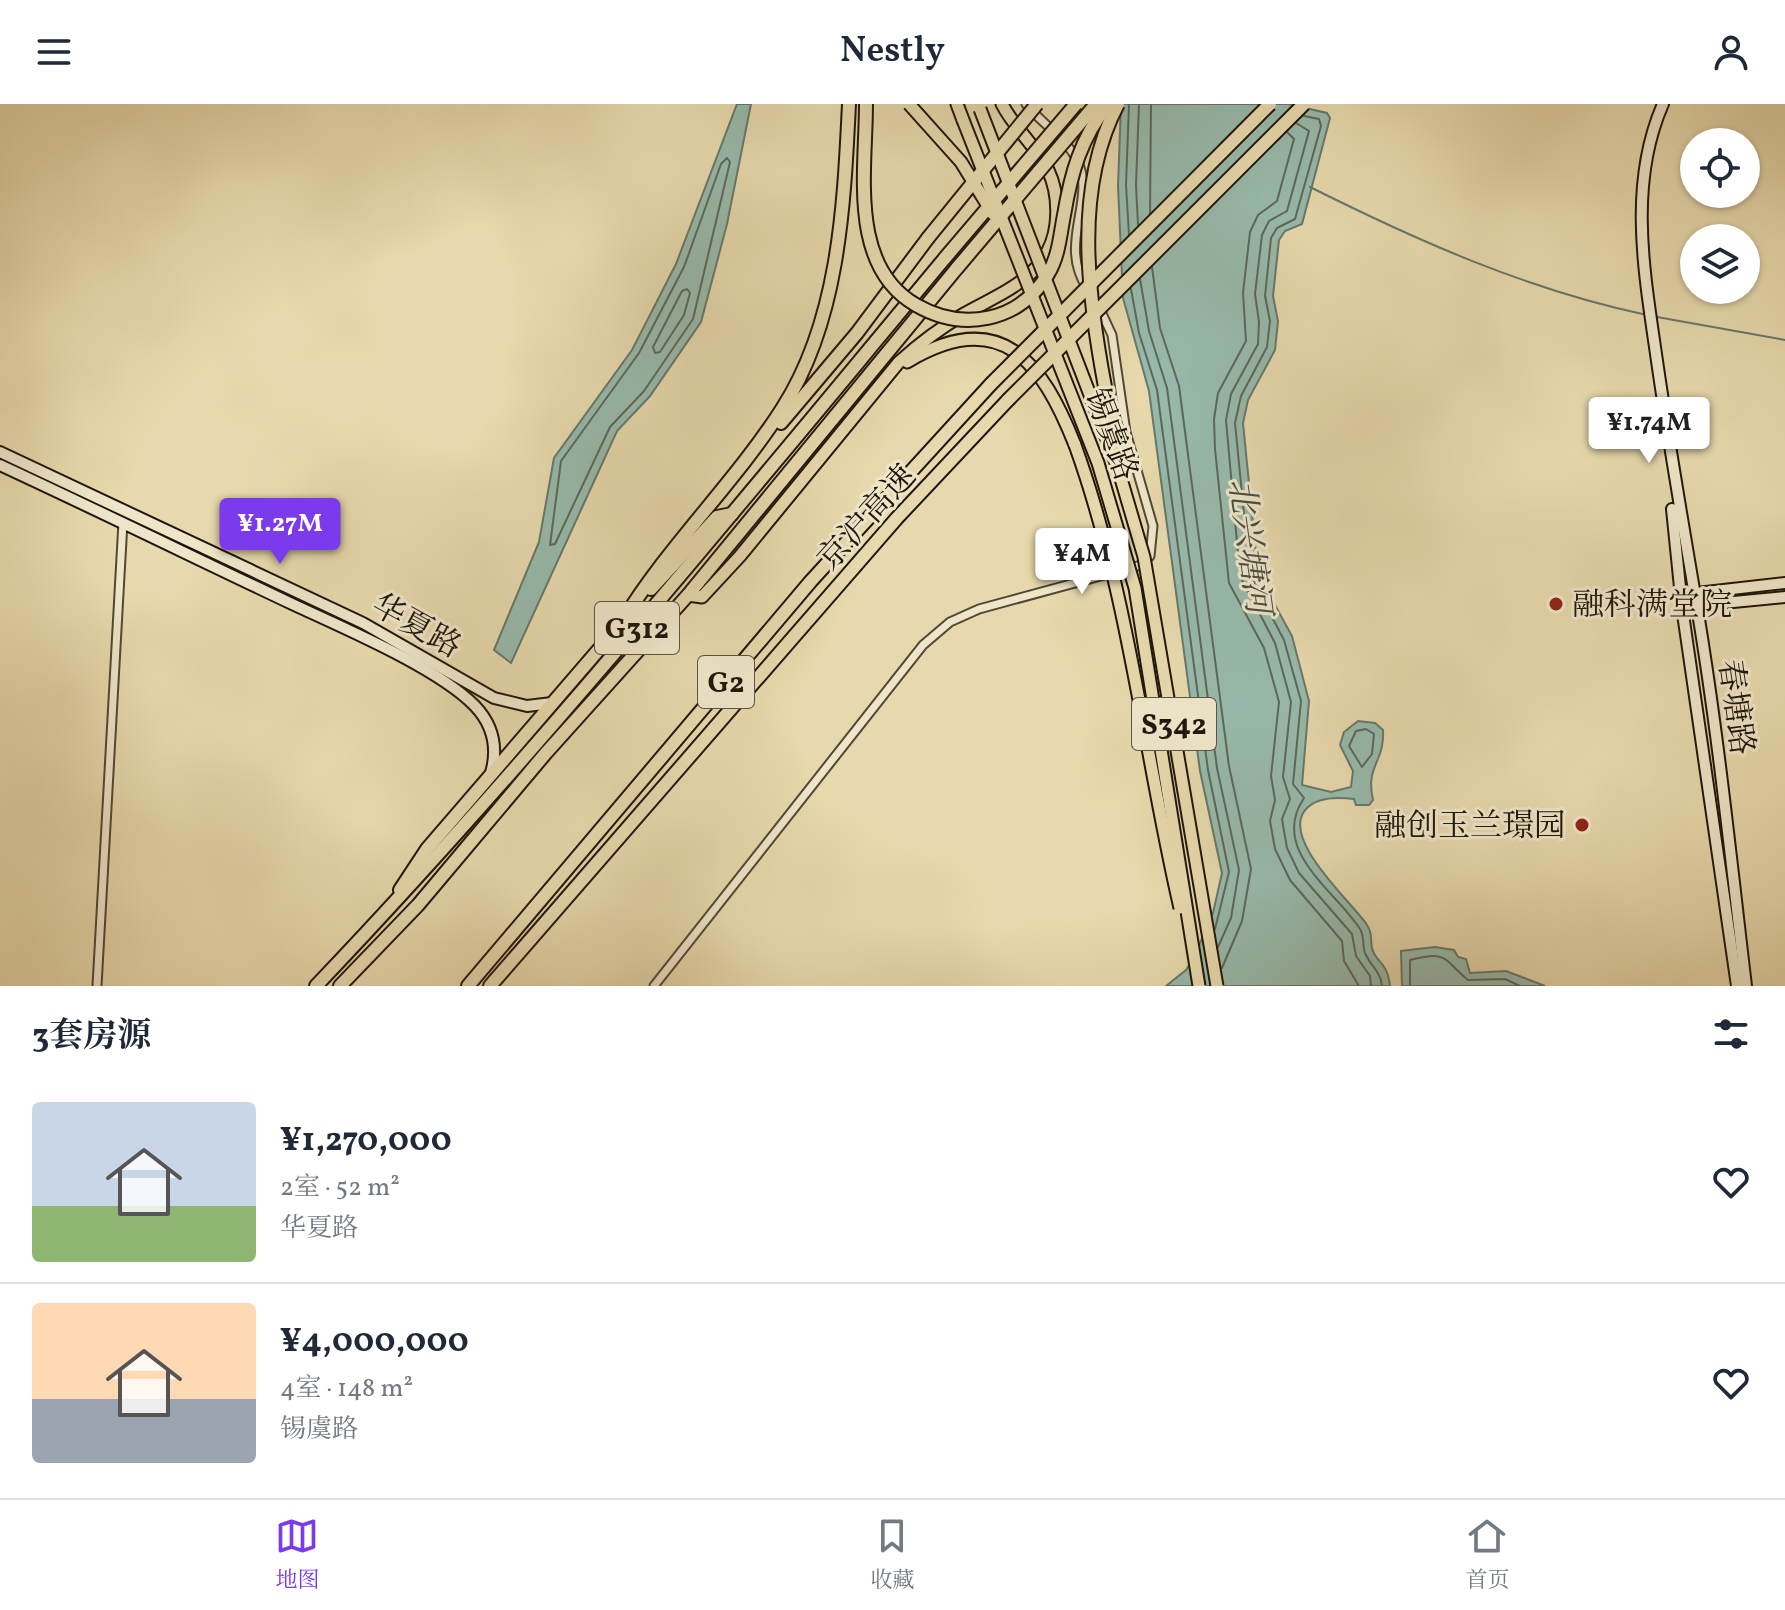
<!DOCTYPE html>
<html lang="zh">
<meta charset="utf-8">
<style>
:root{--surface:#fff;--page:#f2f2f3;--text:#1f2937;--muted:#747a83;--line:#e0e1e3;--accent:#7c3aed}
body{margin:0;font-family:Vollkorn,"Noto Serif SC",serif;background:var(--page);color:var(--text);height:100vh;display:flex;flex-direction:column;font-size:30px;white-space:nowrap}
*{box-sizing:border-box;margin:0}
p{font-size:26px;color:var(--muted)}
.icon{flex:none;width:44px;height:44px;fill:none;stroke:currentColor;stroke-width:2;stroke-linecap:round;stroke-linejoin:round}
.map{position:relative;height:882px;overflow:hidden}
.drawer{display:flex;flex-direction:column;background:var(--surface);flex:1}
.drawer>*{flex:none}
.tools{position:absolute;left:1680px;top:24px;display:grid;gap:16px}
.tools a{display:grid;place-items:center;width:80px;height:80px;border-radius:50%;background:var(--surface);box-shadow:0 2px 6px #0004;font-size:40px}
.price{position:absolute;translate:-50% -68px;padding:0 18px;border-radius:8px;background:#fff;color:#222;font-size:26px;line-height:52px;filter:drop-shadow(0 2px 4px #0008)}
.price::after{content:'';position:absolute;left:50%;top:48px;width:24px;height:18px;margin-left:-12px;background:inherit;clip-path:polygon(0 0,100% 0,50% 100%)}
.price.current{background:var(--accent);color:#fff}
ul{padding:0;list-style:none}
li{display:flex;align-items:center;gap:24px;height:200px;padding:0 32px}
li+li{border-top:2px solid var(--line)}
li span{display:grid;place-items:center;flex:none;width:224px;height:160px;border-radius:8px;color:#555}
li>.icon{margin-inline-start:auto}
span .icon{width:96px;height:96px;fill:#fffc;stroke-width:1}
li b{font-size:34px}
h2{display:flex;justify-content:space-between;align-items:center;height:96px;padding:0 32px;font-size:34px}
header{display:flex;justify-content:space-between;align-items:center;height:104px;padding:0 32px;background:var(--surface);font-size:36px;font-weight:600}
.menu{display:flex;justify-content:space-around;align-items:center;height:112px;border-top:2px solid var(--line);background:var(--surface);font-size:22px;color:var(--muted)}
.menu a{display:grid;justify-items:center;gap:4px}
.menu .current{color:var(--accent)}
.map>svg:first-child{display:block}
.water{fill:#97baac;stroke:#67786b;stroke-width:2}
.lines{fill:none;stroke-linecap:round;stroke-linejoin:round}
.shore{stroke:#5b685b;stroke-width:2}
.stream{stroke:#67786b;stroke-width:2}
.street-casing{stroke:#514733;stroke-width:11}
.secondary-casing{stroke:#1f160a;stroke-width:14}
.primary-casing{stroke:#1f160a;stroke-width:15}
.highway-casing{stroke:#1f160a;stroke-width:16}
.street{stroke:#efe6ca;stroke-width:7}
.secondary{stroke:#efe6ca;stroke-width:10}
.primary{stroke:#e7d9ad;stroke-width:11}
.highway{stroke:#e7d9ad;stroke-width:12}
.primary-bridge-casing{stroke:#1f160a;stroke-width:15;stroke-linecap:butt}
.highway-bridge-casing{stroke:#1f160a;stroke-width:16;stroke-linecap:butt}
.primary-bridge{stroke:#e7d9ad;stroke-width:11}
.highway-bridge{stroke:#e7d9ad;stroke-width:12}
.poi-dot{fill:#8f2418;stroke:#efe6ca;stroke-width:3}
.labels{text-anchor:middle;stroke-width:6;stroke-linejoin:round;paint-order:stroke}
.shield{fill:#efe6ca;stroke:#5d5444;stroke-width:2}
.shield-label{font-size:30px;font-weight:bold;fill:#1f160a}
.street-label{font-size:32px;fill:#1f160a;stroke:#efe6ca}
.poi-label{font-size:32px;fill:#1f160a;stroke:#efe6ca;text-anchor:start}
.water-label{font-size:34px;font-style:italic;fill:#494f43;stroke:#efe6ca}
</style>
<header><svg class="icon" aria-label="menu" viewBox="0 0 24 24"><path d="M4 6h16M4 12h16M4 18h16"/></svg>Nestly<svg class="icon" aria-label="person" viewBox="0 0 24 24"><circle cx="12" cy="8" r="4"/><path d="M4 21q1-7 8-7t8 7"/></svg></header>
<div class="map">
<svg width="1785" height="882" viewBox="0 0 1785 882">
<rect width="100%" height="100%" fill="#e7d9ad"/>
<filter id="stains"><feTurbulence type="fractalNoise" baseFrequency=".0025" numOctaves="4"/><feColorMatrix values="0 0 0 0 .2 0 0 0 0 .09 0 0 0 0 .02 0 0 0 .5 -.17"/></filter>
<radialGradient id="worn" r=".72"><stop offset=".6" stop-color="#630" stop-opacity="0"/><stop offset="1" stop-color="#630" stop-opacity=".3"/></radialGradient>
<!-- water -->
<g class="water">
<path d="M737,0H751L727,120L701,218L650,292L617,327L511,559L494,546L539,438L554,354L632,246L676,160Z"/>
<path d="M1121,0H1288L1327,9L1330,14L1302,120L1285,127L1279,136L1273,192L1278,217L1275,246L1248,296L1243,319L1258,470L1292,532L1309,597L1302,681L1331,688L1351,683L1353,667L1340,641L1344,628L1358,617L1375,619L1383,626C1385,658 1365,662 1373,696L1369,701H1356L1354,695C1339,693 1318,693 1307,704C1277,733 1353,799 1367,821C1373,829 1370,836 1372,844C1376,860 1387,856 1390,882H1166L1186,866L1194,853L1213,809L1222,769L1200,667L1149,287L1123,194L1118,82Z"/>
<path d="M1435,843L1454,846L1458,853L1466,855L1470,869L1506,867L1545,882H1402L1401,847Z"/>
</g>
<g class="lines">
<!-- shore -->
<g class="shore">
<path d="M1304,12L1319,15L1321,22L1295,115L1277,124L1271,134L1265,192L1270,217L1267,243L1241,292L1235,319L1250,471L1284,536L1301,597L1293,680L1304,694C1269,746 1335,786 1360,825C1365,833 1362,841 1365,849C1371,863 1380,866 1382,882"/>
<path d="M1296,19L1309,27L1287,107L1269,117L1262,131L1255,190L1259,218L1258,240L1231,290L1226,316L1240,472L1275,539L1291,598L1283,673L1290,695L1282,715L1287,744L1299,769L1352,830L1356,852L1370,872L1371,882"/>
<path d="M1287,28L1294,35L1277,97L1258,111L1250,128L1243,189L1246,237L1218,289L1214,315L1215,345L1229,479L1264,544L1279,598L1271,672L1275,696L1270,717L1275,745L1290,776L1342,837L1344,857L1359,882"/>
<path d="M727,54L730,58L693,215L644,287L610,323L555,440L550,441L561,357L639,249L684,163L721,60Z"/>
<path d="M1150,110L1151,0"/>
<path d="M1138,121L1136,81L1139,0"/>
<path d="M1129,131L1126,81L1129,0"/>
<path d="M1152,163L1160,224L1179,282L1229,662L1251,765L1242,817L1222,864"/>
<path d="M1140,175L1149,227L1167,284L1217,664L1239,766L1231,814L1218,843"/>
<path d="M687,185L690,189L684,211L660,248L655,249L653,243L682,187Z"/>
<path d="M1131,185L1139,229L1157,286L1208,666L1229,768L1215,825"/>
<path d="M1366,625L1374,630L1372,650L1362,663L1349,642L1356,627Z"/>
<path d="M1410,882V856C1449,846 1442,855 1468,876L1505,875L1520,882"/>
</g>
<!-- stream -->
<g class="stream">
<path d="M1310,83C1418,137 1528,186 1647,211"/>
<path d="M1657,213L1785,236"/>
</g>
<defs>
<g id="street">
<path d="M1026,0C1041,19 1066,34 1077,56C1097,96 1057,139 1087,184"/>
<path d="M97,882L123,418"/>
<path d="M654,882L923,541L950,518L979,505L1141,461L1150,452L1153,422L1126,328L1112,231L1098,201"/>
</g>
<g id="secondary">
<path d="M1663,0C1627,82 1645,172 1657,257C1669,340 1683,421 1697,503C1718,628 1731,756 1746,882"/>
<path d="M0,348L363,519L494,594L527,602L552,599"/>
<path d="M0,361C97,406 193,453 290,499C341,523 437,563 475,602C493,621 498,644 491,669"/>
<path d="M1672,405L1682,503L1737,882"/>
<path d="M1688,490L1785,479"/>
<path d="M1692,502L1785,493"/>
</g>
<g id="primary">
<path d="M957,0L963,16"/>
<path d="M907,258C1001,201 1042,258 1075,341"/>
<path d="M688,491L702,493L740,452L899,258C919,240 940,224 964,210C1003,188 1050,172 1056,120C1058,102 1056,83 1048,66C1036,42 1014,24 1002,0"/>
</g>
<g id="highway">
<path d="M781,319L857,229L928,134"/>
<path d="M651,485L717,413L732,410"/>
<path d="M622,518C668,442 734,380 782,305C839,217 844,102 849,0"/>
<path d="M400,786L427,745L626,514"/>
<path d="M316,882C537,650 740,400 945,154"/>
<path d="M340,882L418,801L545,650L688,491L957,164"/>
<path d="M468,882L811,477L991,280"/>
<path d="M490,882L897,414L1008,296"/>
</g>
</defs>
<!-- street casing -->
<use href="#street" class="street-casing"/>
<!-- secondary casing -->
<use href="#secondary" class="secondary-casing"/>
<!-- primary casing -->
<use href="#primary" class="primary-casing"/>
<!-- highway casing -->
<use href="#highway" class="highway-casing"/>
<!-- street -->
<use href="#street" class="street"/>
<!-- secondary -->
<use href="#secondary" class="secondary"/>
<!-- primary -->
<use href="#primary" class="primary"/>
<!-- highway -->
<use href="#highway" class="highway"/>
<defs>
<g id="primary-bridge">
<path d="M909,0L961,58L993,110"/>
<path d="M980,5L1117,361L1144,453L1217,882"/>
<path d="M963,16L1098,359L1135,484L1199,882"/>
<path d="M1075,341C1129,491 1144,649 1180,804"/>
</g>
<g id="highway-bridge">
<path d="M866,0C866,66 848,162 916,201C963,228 1019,218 1048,170C1059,152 1060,131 1064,111C1071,69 1081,34 1108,0"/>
<path d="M928,134L1037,0"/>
<path d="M945,154L1076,0"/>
<path d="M957,164L1096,0"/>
<path d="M991,280L1270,0"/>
<path d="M1008,296L1304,0"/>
<path d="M1117,361C1124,335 1110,309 1105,283C1088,192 1073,85 1118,0"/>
</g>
</defs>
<!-- primary-bridge casing -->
<use href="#primary-bridge" class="primary-bridge-casing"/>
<!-- highway-bridge casing -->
<use href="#highway-bridge" class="highway-bridge-casing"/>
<!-- primary-bridge -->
<use href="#primary-bridge" class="primary-bridge"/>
<!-- highway-bridge -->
<use href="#highway-bridge" class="highway-bridge"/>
</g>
<!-- markers -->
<g class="poi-dot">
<circle cx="1556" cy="500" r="8"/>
<circle cx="1582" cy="721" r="8"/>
</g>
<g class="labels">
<!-- shield labels -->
<g class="shield">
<rect x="595" y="498" width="84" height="52" rx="6"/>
<rect x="698" y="552" width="56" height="52" rx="6"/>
<rect x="1132" y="594" width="84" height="52" rx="6"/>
</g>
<g class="shield-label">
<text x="637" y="534">G312</text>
<text x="726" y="588">G2</text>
<text x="1174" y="630">S342</text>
</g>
<!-- street labels -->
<g class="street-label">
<text transform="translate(1112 330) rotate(70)" y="11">锡虞路</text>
<text transform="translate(866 413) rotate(-48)" y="11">京沪高速</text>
<text transform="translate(417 521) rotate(29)" y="11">华夏路</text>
<text transform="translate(1737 603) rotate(82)" y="11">春塘路</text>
</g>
<!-- poi labels -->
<g class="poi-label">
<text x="1572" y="511">融科满堂院</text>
<text x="1566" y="732" text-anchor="end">融创玉兰璟园</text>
</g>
<!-- water labels -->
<g class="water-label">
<text transform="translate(1251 442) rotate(82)" y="12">北兴塘河</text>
</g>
</g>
<rect width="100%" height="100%" filter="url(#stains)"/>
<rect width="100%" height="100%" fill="url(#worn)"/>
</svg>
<div class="tools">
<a><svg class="icon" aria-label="locate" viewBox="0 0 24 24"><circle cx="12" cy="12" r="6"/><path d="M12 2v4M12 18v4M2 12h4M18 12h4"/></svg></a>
<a><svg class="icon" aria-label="layers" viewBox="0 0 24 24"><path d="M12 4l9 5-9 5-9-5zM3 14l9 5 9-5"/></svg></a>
</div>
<b class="price" style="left:1649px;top:361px">¥1.74M</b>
<b class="price current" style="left:280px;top:462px">¥1.27M</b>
<b class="price" style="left:1082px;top:492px">¥4M</b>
</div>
<section class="drawer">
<h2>3套房源<svg class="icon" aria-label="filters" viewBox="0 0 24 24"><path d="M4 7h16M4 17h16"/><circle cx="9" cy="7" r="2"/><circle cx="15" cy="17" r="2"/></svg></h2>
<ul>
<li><span style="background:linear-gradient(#c9d6e8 65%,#8fb573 0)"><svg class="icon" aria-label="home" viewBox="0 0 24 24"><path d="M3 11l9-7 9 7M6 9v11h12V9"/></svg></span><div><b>¥1,270,000</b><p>2室 · 52 m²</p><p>华夏路</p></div><svg class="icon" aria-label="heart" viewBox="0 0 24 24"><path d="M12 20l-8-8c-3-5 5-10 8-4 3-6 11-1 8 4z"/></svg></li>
<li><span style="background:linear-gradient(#ffd9b3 60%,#9aa5b1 0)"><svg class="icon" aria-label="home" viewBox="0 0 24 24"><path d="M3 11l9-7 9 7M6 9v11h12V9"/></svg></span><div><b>¥4,000,000</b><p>4室 · 148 m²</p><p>锡虞路</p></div><svg class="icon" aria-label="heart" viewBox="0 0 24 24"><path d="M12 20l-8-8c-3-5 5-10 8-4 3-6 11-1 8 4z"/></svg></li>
</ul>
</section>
<nav class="menu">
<a class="current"><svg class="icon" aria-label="map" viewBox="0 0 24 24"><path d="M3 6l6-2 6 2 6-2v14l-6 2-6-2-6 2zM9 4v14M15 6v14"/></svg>地图</a>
<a><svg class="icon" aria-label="saved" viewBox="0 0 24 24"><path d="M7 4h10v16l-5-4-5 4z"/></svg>收藏</a>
<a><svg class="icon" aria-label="home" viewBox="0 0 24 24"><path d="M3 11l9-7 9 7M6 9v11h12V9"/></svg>首页</a>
</nav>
